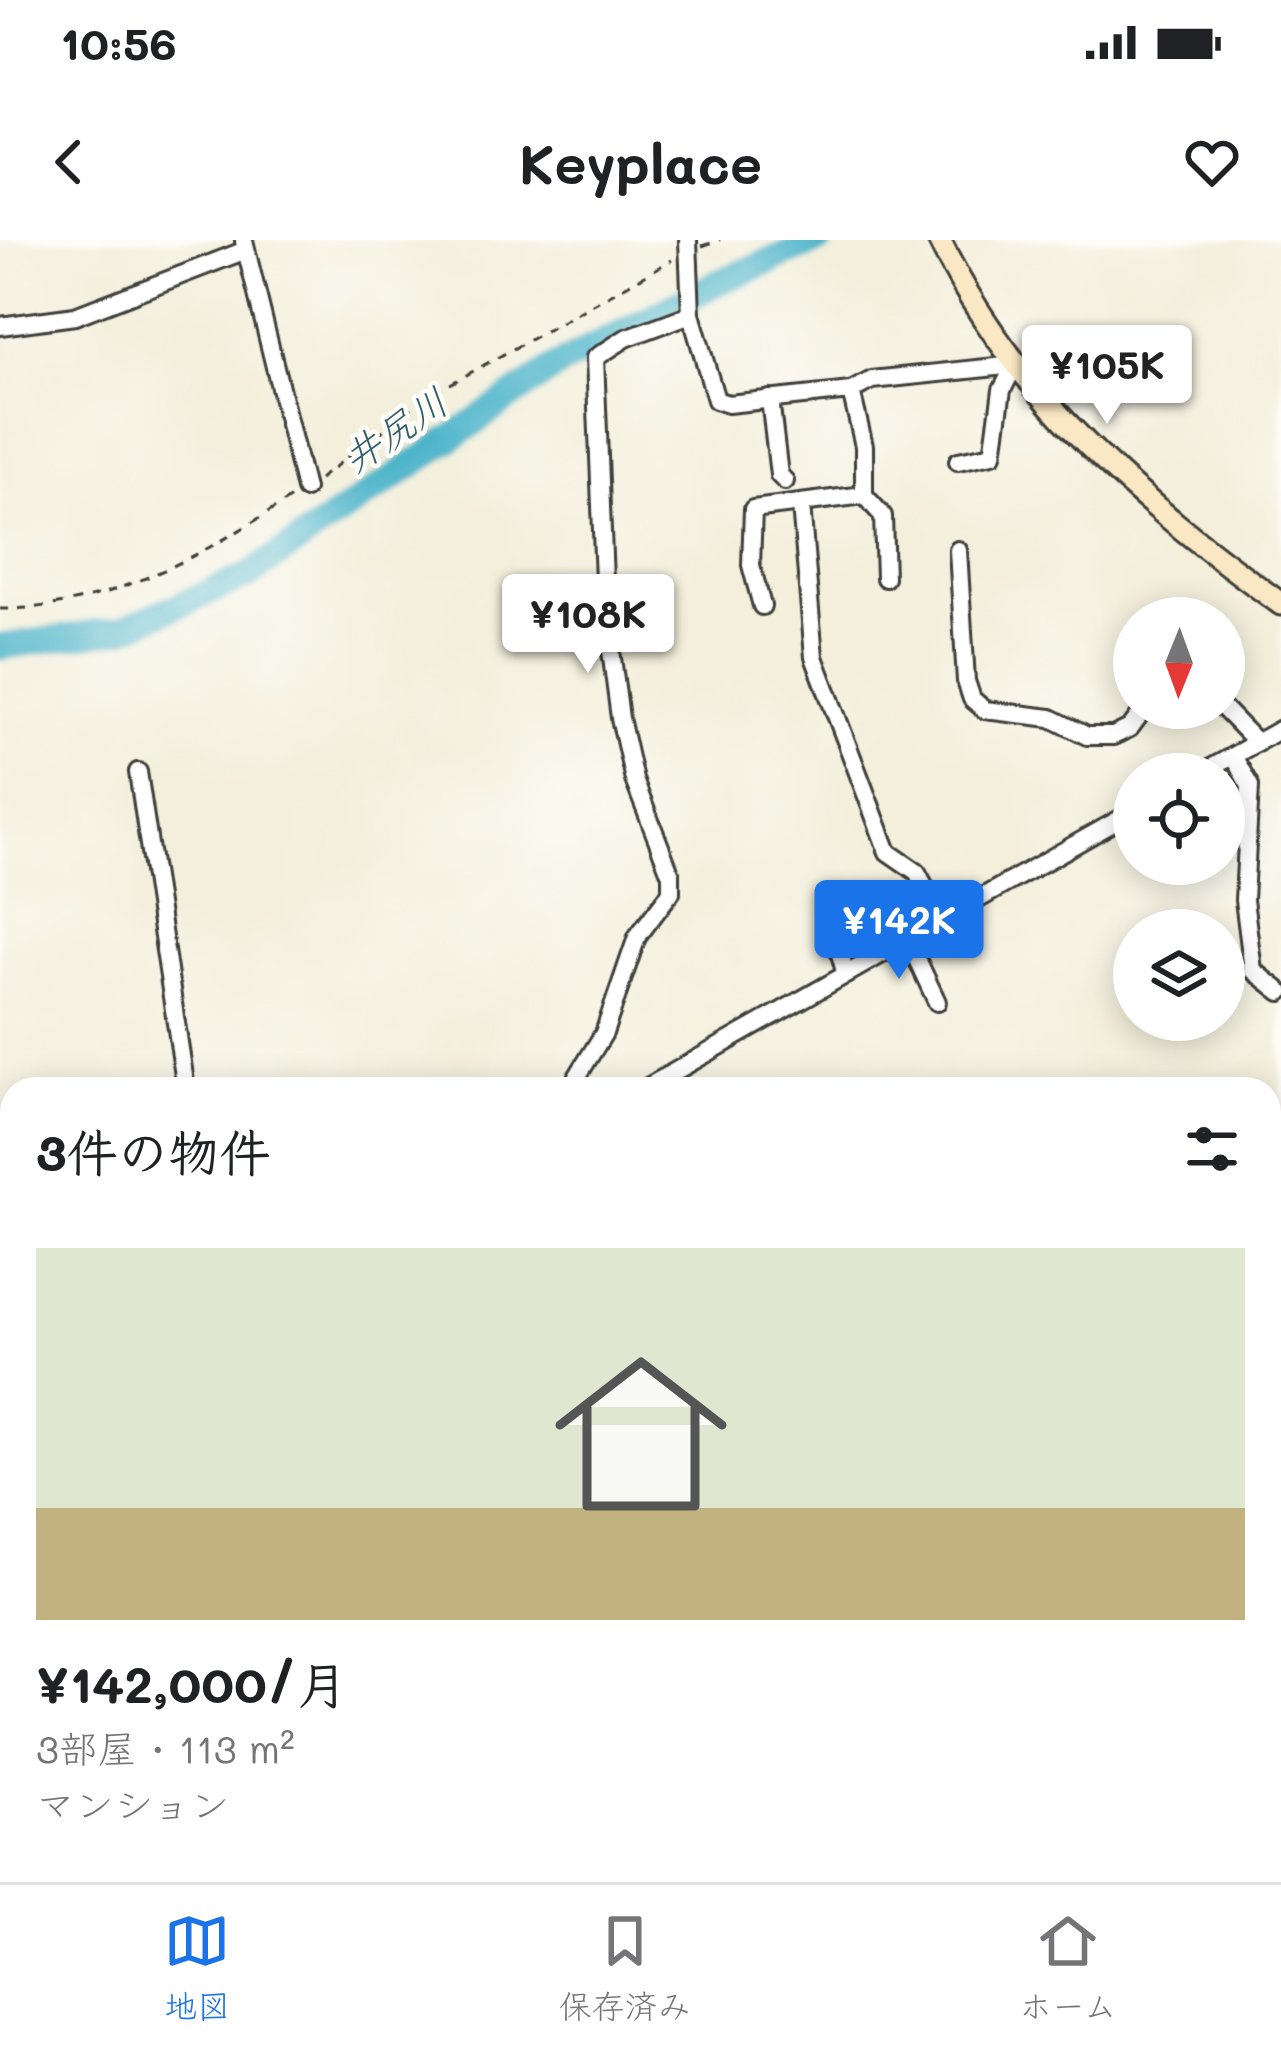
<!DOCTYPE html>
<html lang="ja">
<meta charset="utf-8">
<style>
:root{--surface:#fff;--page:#f6f6f6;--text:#202124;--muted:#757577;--line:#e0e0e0;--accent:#1a73e8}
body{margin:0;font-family:Mali,"Klee One",sans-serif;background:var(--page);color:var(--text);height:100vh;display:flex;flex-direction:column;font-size:45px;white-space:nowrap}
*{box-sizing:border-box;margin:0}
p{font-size:39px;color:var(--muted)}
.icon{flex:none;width:66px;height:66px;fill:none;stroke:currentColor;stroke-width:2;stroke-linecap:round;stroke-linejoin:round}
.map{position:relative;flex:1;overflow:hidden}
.drawer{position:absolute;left:0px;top:837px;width:1281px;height:807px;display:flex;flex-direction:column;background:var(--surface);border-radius:36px 36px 0 0;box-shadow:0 6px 30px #0003}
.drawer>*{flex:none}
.needle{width:78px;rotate:181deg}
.buttons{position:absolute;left:1113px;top:357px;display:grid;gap:24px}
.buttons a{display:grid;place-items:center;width:132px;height:132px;border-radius:50%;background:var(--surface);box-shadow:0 6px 30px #0003;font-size:60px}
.price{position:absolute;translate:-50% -102px;padding:0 27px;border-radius:12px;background:#fff;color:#222;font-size:39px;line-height:78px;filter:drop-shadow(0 3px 6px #0008)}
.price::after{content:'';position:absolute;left:50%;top:72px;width:36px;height:27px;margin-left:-18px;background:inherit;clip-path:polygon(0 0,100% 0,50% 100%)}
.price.on{background:var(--accent);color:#fff}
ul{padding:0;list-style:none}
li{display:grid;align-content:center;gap:24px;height:636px;padding:0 36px}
li span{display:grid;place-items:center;height:372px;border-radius:0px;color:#555}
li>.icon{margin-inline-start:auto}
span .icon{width:216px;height:216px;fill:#fffc;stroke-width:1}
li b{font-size:51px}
h2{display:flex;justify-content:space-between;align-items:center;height:144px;padding:0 36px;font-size:51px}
.status{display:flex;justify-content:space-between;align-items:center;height:84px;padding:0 60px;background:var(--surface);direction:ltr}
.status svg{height:33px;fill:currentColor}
header{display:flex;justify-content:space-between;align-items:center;height:156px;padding:0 36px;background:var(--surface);font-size:54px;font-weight:700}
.tabs{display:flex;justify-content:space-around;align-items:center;height:168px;border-top:3px solid var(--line);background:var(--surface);font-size:33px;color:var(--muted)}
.tabs a{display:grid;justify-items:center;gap:6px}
.tabs .on{color:var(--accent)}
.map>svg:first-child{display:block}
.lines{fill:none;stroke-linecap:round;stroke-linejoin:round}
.stream{stroke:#4cb4ca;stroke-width:4.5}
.river{stroke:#4cb4ca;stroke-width:27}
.minor-casing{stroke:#3c3c39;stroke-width:22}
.secondary-casing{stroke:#3c3c39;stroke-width:27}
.path{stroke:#3c3c39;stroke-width:3;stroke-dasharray:9 9;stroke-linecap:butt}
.minor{stroke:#fff;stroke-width:16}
.secondary{stroke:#fae7c3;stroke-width:21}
.labels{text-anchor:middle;stroke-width:9;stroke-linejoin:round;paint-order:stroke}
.water-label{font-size:39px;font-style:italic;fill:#32606a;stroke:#fdfcf7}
</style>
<div class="status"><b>10:56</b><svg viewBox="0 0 49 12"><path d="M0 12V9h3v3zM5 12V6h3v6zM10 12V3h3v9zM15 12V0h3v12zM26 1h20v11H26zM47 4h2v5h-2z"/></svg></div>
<header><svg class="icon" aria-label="back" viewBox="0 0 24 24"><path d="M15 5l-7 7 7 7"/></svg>Keyplace<svg class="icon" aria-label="heart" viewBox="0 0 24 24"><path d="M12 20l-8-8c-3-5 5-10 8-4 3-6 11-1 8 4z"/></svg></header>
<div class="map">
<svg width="1281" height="1642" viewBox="0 0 1281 1642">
<rect width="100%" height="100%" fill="#fdfcf7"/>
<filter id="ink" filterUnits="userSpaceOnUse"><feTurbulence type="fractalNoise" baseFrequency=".00833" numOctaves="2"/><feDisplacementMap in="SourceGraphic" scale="24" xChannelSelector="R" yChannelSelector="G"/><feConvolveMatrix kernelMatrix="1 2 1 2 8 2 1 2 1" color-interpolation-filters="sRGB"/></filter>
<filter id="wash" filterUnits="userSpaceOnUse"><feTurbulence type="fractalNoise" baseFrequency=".004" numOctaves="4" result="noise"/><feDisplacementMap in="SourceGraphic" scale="48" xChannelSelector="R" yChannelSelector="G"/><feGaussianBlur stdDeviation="2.7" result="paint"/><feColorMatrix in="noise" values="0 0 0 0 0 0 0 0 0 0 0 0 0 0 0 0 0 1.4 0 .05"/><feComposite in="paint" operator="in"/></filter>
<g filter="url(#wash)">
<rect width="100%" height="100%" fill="#f3efdb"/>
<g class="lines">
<!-- stream -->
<g class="stream">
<path d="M0,1366L12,1412"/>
<path d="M62,1632L64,1642"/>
</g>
<!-- river -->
<path class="river" d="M0,407L122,389L250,335L559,125L717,43L821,0"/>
</g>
</g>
<g filter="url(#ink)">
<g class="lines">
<defs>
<g id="minor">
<path d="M688,0L691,74L716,160L728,164L851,151L872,140L1015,125"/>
<path d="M244,1L305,249"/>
<path d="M0,86L75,76L246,10"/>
<path d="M770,159L779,235L785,241"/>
<path d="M958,221L993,214L1002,150L1015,125"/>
<path d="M864,255L883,276L885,338"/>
<path d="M801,265L814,417L888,612L917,632L943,680"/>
<path d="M958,310L966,441L972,459L985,470L1051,478L1087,496H1113L1130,488L1145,468"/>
<path d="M762,366L751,325L753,269L864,255V206L851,151"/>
<path d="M1223,468L1257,503"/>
<path d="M1233,516L1250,546L1244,660L1253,730L1281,752"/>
<path d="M138,532L186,849"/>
<path d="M1200,534L1281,489"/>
<path d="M831,682L846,735"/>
<path d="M908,700L937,762"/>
<path d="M577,849L574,842L604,793L637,697L671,652V635L634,540L620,478L605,365L595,118L626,98L691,74"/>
<path d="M644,849L1134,571"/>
<path d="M1269,1022L1281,1020"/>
<path d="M0,1077L12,1076"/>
<path d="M0,1102L12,1139"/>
<path d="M0,1326L12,1323"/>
<path d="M1269,1562L1281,1556"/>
<path d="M0,1603L12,1601"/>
<path d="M582,1632L584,1642"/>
<path d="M648,1632L650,1642"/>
<path d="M1154,1642L1167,1632"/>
</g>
<path id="secondary" d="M939,0C1015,158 1142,263 1281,364"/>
</defs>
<!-- minor casing -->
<use href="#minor" class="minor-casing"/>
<!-- secondary casing -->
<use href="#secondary" class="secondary-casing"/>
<!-- path -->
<g class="path">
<path d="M702,6L720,0"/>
<path d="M319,239L427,157L672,20"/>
<path d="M0,369C106,370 205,314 291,258"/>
</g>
<!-- minor -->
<use href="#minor" class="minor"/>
<!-- secondary -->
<use href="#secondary" class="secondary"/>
</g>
</g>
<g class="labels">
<!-- water labels -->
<g class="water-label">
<text transform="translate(395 190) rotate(-34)" y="14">井尻川</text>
</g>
</g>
</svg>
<div class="buttons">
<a><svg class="needle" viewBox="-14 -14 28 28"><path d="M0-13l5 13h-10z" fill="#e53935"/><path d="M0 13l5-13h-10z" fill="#757577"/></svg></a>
<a><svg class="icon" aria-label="locate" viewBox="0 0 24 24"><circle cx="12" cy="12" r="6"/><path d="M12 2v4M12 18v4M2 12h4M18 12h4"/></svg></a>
<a><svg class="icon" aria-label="layers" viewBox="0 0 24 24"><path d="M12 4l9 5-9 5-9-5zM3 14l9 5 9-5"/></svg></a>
</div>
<b class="price" style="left:1107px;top:187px">¥105K</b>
<b class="price" style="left:588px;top:436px">¥108K</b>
<b class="price on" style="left:899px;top:742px">¥142K</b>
<section class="drawer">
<h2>3件の物件<svg class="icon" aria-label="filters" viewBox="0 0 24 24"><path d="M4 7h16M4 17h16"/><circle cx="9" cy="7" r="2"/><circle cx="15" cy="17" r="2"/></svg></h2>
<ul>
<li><span style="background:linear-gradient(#dfe7d0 70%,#c2b280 0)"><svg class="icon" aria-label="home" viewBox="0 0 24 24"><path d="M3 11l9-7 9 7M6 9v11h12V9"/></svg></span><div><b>¥142,000/月</b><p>3部屋 · 113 m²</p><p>マンション</p></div></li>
</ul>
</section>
</div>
<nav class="tabs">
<a class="on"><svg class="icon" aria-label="map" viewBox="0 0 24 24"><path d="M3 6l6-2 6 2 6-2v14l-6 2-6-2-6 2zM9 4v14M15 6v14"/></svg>地図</a>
<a><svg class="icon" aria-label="saved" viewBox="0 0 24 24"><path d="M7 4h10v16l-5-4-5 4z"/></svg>保存済み</a>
<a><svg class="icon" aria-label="home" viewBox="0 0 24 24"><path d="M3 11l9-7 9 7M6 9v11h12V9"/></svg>ホーム</a>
</nav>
